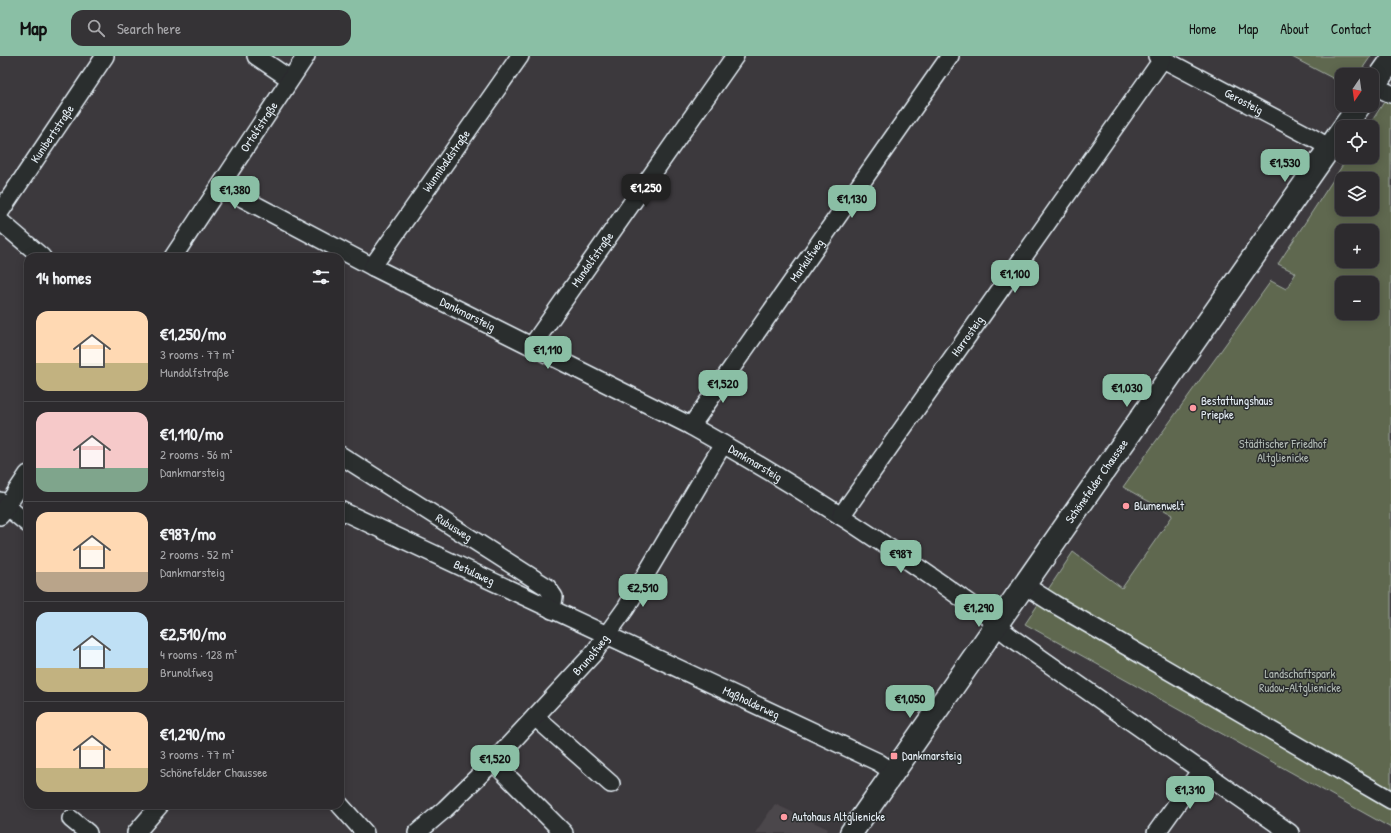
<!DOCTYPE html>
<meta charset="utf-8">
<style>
:root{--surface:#2d2b2e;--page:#353336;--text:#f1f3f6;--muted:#a7a7aa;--line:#48474a;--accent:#8abfa5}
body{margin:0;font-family:"Patrick Hand",sans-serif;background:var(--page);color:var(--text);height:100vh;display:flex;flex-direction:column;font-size:15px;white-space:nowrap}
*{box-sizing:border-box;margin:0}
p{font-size:13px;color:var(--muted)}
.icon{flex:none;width:22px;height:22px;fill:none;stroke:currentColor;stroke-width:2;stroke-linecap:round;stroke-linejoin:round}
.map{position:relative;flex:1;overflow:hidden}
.details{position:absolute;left:24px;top:197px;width:320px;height:556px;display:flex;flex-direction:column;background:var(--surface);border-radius:12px;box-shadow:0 2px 10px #0003,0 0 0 1px var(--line)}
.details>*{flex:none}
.needle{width:26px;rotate:193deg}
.buttons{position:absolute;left:1335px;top:12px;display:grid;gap:8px}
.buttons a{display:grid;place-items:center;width:44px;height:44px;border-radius:8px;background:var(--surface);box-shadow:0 2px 10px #0003,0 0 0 1px var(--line);font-size:20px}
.price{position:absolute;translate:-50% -34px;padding:0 9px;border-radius:8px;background:var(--accent);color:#111;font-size:13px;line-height:26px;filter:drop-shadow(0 1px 2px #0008)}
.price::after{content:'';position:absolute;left:50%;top:24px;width:12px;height:9px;margin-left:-6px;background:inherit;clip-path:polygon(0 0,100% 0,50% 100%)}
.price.on{background:#222;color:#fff}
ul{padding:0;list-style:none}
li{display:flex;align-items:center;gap:12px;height:100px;padding:0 12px}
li+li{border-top:1px solid var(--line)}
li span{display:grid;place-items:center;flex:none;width:112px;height:80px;border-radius:12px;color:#555}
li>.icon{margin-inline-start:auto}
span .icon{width:48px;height:48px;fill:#fffc;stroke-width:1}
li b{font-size:17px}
h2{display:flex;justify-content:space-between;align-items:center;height:48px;padding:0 12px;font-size:17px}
header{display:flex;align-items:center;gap:24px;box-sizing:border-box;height:56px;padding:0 20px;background:var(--accent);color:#111}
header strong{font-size:19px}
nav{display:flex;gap:22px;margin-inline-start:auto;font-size:14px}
.search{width:280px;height:36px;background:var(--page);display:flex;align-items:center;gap:10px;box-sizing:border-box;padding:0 14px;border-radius:12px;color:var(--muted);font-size:15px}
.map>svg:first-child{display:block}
.built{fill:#4c464b}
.green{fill:#5e684f;stroke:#a3aca4;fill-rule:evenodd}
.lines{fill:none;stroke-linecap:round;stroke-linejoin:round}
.minor-casing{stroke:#e8f1f8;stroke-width:20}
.major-casing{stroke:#e8f1f8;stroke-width:25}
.minor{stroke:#2a2d2e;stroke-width:17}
.major{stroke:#2a2d2e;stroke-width:22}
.poi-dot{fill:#ff9aa2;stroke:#2a2d2e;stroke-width:1.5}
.labels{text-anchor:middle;stroke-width:3;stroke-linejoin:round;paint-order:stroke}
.street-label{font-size:12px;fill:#e8f1f8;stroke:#2a2d2e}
.poi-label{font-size:12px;fill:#e8f1f8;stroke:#2a2d2e;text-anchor:start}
.park-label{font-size:12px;fill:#b1bab4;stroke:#2a2d2e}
</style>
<header>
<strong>Map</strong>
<div class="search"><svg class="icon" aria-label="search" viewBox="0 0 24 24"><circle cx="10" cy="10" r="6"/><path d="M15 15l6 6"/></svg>Search here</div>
<nav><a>Home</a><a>Map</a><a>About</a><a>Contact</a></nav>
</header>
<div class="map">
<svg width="1391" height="777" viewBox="0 0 1391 777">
<rect width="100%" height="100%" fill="#3c393d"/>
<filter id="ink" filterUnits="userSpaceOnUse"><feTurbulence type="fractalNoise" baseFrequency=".025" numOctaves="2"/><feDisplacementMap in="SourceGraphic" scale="8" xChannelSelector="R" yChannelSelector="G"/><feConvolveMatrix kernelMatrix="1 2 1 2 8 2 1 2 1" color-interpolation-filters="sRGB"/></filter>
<g filter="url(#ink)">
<!-- built -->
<path class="built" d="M775,748L828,773L826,777H755Z"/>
<!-- green -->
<g class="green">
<path d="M1290,0H1371L1358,19H1342V27Z"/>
<path d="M1391,35V772L1025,568L1073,496L1122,532L1173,459L1123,431L1271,225L1286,233L1296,217L1278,208L1348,101H1372V71H1368ZM1342,123H1372V153H1342ZM1342,175H1372V205H1342ZM1342,227H1372V257H1342Z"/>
</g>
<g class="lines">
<defs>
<g id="minor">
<path d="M256,0L290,23"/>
<path id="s1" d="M1157,0L1313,82L1330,92"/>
<path d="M1374,30L1391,38"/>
<path id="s2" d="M221,130L231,136L373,211L691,370C792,426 890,490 984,558C994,565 1002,575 1012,582L1290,777"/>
<path id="s3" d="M0,156L105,0"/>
<path d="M0,165L42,201"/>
<path id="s4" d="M173,201L306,0"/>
<path id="s5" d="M373,211L377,204L520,0"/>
<path id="s6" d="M533,290L536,284L735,0"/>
<path id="s7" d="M691,370L950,0"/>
<path id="s8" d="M340,399L547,531L554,541L552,554"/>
<path d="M0,445L28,468"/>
<path id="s9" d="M340,454L863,699L878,706L893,716"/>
<path d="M0,460L28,418"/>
<path id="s10" d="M841,460L1159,8L1162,2"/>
<path d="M1024,529L1054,548L1391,744"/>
<path d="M535,661L611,728"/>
<path d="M493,706L564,777"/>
<path d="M340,749L365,777"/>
<path d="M71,763L88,777"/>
<path d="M136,777L160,749"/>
<path id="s11" d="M417,777L445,753L493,706L593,598L626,552L723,388"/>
<path d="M1156,777L1201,714"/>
</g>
<g id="major">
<path d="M1372,32L1391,5"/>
<path d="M1344,71L1360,49"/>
<path id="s12" d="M851,777L1342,74"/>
</g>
</defs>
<!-- minor casing -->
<use href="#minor" class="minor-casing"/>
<!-- major casing -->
<use href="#major" class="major-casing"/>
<!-- minor -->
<use href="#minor" class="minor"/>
<!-- major -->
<use href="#major" class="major"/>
</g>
</g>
<!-- markers -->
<g class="poi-dot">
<circle cx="1193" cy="352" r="4"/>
<circle cx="1126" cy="450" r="4"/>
<rect x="890" y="696" width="8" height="8" rx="2"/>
<circle cx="784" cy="761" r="4"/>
</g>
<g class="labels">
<!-- street labels -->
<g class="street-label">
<text dy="4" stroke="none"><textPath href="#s1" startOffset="98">Gerosteig</textPath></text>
<text dy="4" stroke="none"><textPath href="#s4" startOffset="156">Ortolfstraße</textPath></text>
<text dy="4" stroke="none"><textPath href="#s3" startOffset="94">Kunibertstraße</textPath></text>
<text dy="4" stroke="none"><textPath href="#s5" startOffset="129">Wunnibaldstraße</textPath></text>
<text dy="4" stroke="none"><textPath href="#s6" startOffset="105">Mundolfstraße</textPath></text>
<text dy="4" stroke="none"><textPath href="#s7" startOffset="202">Markulfweg</textPath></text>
<text dy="4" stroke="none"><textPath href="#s2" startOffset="278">Dankmarsteig</textPath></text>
<text dy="4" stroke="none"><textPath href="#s10" startOffset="220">Harrosteig</textPath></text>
<text dy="4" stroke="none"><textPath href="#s2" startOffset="602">Dankmarsteig</textPath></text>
<text dy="4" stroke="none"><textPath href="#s12" startOffset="429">Schönefelder Chaussee</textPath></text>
<text dy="4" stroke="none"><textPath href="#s8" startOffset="135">Rubusweg</textPath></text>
<text dy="4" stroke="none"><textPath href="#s9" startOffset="148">Betulaweg</textPath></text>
<text dy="4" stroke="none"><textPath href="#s11" startOffset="249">Brunolfweg</textPath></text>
<text dy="4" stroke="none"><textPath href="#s9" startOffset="454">Maßholderweg</textPath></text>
</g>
<!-- poi labels -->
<g class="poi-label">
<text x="1201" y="349">Bestattungshaus<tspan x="1201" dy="14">Priepke</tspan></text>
<text x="1134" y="454">Blumenwelt</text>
<text x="902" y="704">Dankmarsteig</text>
<text x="792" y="765">Autohaus Altglienicke</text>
</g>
<!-- park labels -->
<g class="park-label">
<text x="1283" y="392">Städtischer Friedhof<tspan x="1283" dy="14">Altglienicke</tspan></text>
<text x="1300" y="622">Landschaftspark<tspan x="1300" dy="14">Rudow-Altglienicke</tspan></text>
</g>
</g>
</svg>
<div class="buttons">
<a><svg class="needle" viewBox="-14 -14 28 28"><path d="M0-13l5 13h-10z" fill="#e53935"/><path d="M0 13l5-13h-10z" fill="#a7a7aa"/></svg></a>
<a><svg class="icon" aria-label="locate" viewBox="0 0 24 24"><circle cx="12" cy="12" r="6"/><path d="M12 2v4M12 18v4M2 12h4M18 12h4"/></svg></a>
<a><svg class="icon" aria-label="layers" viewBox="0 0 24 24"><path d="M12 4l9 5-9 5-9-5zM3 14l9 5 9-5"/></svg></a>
<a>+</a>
<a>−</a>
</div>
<b class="price" style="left:1285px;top:127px">€1,530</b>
<b class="price on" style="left:646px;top:152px">€1,250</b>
<b class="price" style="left:235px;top:154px">€1,380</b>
<b class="price" style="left:852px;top:163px">€1,130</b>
<b class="price" style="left:1015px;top:238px">€1,100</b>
<b class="price" style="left:548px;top:314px">€1,110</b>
<b class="price" style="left:723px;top:348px">€1,520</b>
<b class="price" style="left:1127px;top:352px">€1,030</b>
<b class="price" style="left:901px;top:518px">€987</b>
<b class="price" style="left:643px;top:552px">€2,510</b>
<b class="price" style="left:979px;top:572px">€1,290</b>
<b class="price" style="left:910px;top:663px">€1,050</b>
<b class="price" style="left:495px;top:723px">€1,520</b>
<b class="price" style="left:1190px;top:754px">€1,310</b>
<section class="details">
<h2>14 homes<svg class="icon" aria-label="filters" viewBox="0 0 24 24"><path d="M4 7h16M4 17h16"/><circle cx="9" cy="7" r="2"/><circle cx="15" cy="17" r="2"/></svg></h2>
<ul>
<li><span style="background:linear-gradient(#ffd9b3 65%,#c2b280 0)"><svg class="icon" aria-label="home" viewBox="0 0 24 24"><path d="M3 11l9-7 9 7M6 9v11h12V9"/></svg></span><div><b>€1,250/mo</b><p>3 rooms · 77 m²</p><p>Mundolfstraße</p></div></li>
<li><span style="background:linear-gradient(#f6c9c9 70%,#7fa58c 0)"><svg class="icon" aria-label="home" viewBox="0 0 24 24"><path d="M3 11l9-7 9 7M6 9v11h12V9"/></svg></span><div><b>€1,110/mo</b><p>2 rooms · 56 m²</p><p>Dankmarsteig</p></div></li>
<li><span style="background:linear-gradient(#ffd9b3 75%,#b9a48a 0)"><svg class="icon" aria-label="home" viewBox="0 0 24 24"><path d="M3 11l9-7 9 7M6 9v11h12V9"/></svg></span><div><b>€987/mo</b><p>2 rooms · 52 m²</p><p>Dankmarsteig</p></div></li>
<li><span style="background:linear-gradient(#bfe0f5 70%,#c2b280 0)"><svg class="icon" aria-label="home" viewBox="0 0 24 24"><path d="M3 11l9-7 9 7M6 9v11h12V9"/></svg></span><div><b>€2,510/mo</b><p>4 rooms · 128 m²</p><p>Brunolfweg</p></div></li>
<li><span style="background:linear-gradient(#ffd9b3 70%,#c2b280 0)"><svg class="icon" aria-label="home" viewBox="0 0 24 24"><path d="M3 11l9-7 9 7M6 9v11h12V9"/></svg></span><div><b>€1,290/mo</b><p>3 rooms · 77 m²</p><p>Schönefelder Chaussee</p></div></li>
</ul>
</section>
</div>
